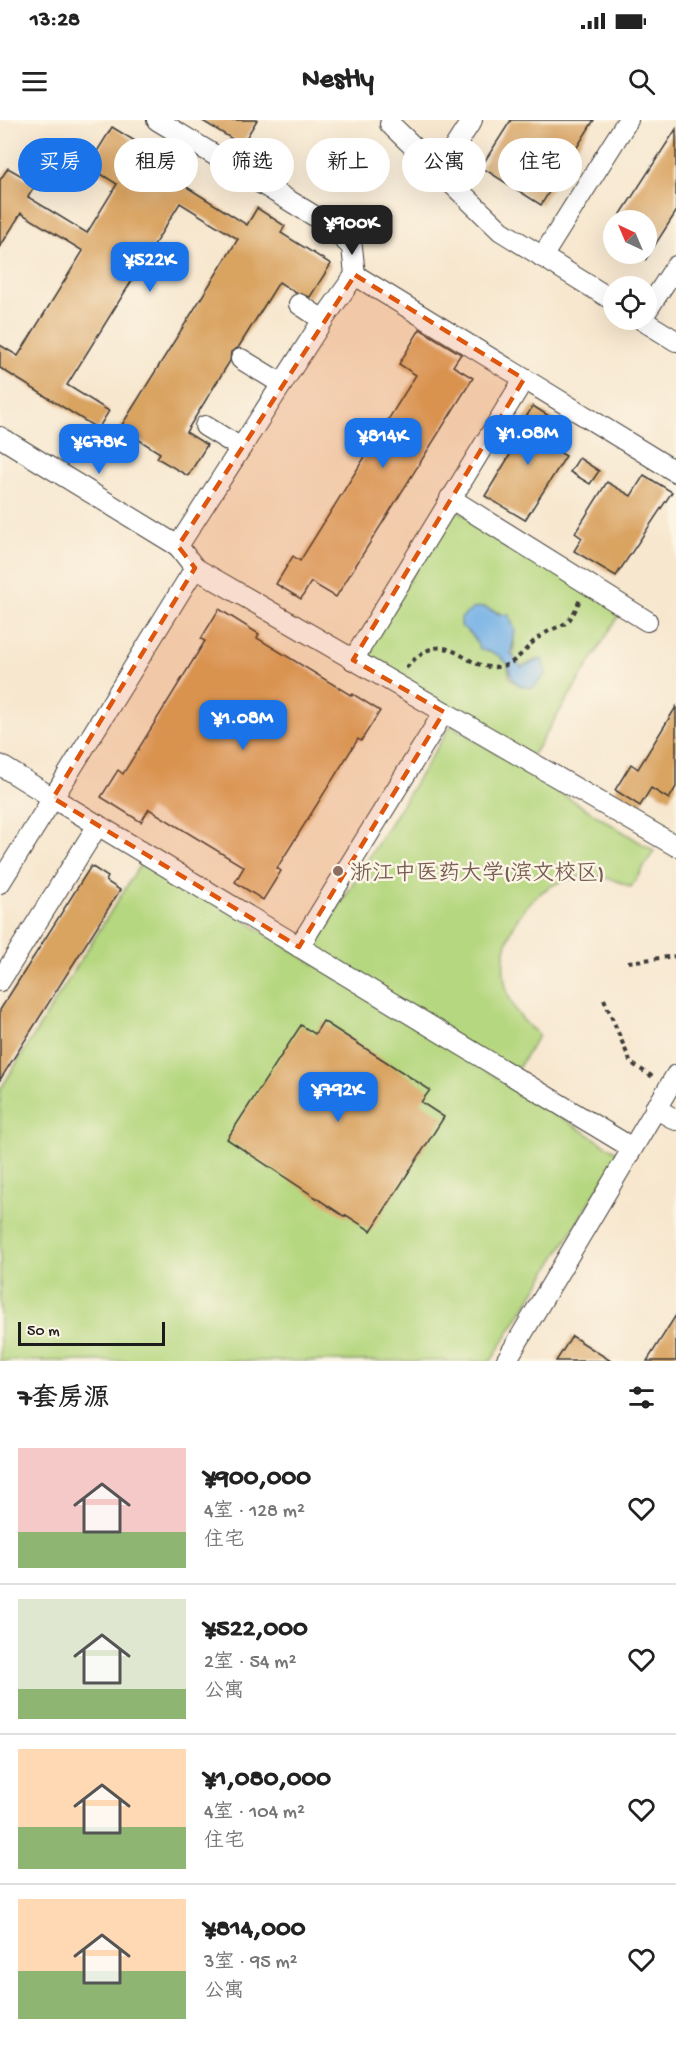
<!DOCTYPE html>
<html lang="zh">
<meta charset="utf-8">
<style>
:root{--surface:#fff;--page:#f2f2f2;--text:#222;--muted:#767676;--line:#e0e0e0;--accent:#1a73e8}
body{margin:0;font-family:"Gochi Hand","LXGW WenKai TC",sans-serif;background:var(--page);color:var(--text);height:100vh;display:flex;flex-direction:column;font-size:22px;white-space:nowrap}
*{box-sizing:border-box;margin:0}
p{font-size:20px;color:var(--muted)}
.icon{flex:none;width:33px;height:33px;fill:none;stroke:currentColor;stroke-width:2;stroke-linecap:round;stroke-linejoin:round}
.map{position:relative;height:1241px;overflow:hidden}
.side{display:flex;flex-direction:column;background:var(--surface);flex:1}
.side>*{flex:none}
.top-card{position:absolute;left:18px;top:18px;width:640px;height:54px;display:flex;gap:12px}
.needle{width:39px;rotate:316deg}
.controls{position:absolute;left:603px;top:90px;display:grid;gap:12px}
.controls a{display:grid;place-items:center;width:54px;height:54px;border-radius:50%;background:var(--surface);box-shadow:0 6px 24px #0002;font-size:30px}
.scale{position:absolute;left:18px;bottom:15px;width:147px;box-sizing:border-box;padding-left:6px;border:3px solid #1c1c1c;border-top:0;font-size:16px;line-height:21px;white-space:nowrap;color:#1c1c1c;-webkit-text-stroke:4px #fcf5e5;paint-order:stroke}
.price{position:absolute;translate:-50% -51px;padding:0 14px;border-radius:12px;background:var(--accent);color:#fff;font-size:20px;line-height:39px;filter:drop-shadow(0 2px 3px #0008)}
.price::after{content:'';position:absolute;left:50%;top:36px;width:18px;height:14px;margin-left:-9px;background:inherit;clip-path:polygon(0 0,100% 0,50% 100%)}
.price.current{background:#222;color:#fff}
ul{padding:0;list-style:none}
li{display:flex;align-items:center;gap:18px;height:150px;padding:0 18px}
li+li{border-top:2px solid var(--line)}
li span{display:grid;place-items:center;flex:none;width:168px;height:120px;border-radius:0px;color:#555}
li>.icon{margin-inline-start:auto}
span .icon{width:72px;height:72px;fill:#fffc;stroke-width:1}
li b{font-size:26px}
h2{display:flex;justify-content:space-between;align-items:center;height:72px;padding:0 18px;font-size:26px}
.chip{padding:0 21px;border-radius:27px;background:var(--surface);box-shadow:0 6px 24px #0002;font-size:21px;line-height:54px}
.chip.current{background:var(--accent);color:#fff}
.status{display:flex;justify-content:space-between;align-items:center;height:42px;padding:0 30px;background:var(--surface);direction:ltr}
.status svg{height:16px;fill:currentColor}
header{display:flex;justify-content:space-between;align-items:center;height:78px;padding:0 18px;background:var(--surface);font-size:27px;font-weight:700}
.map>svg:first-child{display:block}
.green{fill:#b5d77f;stroke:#687a4e;stroke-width:1.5;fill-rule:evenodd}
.water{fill:#74b1e6;stroke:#486681;stroke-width:1.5}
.building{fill:#d9a361}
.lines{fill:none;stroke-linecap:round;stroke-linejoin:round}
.minor-casing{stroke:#3d3a37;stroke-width:22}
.path{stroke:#3d3a37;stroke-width:4;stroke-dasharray:4.5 4.5;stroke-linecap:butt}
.minor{stroke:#fff;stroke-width:20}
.marked{fill:#de560d;fill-opacity:0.2;stroke:#de560d;stroke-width:4.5;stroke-dasharray:12 8;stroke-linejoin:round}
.education-dot{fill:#8d6e63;stroke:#fcf5e5;stroke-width:2}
.labels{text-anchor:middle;stroke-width:5;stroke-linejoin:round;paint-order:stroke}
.education-label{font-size:22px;fill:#785e54;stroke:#fcf5e5;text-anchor:start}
</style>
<div class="status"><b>13:28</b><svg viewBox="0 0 49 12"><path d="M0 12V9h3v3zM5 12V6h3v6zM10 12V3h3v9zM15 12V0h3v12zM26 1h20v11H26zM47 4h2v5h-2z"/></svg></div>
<header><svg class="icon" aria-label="menu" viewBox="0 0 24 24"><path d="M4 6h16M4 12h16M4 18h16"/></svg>Nestly<svg class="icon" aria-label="search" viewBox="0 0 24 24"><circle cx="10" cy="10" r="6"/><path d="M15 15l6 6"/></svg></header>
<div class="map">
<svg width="676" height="1241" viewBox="0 0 676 1241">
<rect width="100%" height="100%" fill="#fcf5e5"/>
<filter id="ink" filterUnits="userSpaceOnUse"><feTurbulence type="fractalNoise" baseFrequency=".0167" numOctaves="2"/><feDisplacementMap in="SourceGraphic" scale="12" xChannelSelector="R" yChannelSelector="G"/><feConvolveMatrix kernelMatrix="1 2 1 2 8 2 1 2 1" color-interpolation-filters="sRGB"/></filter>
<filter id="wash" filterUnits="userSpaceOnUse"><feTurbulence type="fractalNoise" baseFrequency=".008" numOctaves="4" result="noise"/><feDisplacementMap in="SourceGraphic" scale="24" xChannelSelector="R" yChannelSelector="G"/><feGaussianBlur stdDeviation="1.35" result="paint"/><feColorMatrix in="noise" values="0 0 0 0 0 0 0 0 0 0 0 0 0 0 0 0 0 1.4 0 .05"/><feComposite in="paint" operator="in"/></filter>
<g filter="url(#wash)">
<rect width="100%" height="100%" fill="#f7e7cf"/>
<!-- green -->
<g class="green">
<path d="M454,388L621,492L531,638L363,534ZM484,487L505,495C508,502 513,512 514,520C515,534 509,536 521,547L538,539L514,562L509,557L508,544L498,535L480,529L472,515Z"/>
<path d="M451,605L654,731L631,767C537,718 454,850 539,915L515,953L313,828Z"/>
<path d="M144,738L620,1034L491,1241H0V970Z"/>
</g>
<!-- water -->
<path class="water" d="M484,487L499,494L509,495L515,511L511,534L521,547L542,539L546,554L533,568C514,566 512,561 508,544L498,535L480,529L472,515L461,506V498L474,488Z"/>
<g id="blocks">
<!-- building -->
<g class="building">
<path d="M201,0H257L242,25Z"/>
<path d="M511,0H594L541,85L481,47Z"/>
<path d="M112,7L161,37L164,31L195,50L185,66L247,105L257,88L285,106L281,113L331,144L310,177L296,173L279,162L238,228L231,232L230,241L186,312L207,325L188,356L157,338L160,333L120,308L238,119L180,83L67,265L109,291L98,309L0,248V225L18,236L83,131L21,93L0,127V60L8,48L36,64L28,77L87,113L117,64L88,46Z"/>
<path d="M676,9V92L646,139V100H617Z"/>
<path d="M420,209L461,234L453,246L473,258L336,477L311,462L301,479L276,464L293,436L300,441L416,255L399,244Z"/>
<path d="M533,286L560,303L547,325L566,336L525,400L485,376L519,320L514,316Z"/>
<path d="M579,338L599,351L590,364L570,352Z"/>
<path d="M644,355L672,372L616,456L574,431L582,418L575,413L607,362L631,376Z"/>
<path d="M219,489L259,514L257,518L352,576L353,574L380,591L361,621L358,619L277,748L281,751L263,780L235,762L244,747L149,689L141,702L101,677L118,650L123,654L205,521L201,519Z"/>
<path d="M676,587V667L669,679L651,668L640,686L615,670L631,644L638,649Z"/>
<path d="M91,746L108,757L106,761L120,770L0,960V890Z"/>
<path d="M323,901L430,970L421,982L444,997L371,1111L346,1095L345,1097L227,1019L301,905L315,914Z"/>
<path d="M676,1195V1241H647Z"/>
<path d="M572,1216L611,1241H556Z"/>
</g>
</g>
</g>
<g filter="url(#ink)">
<use href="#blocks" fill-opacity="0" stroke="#3d3a37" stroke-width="1.5"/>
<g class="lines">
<defs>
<g id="minor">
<path d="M157,0L326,103L352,127L355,155"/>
<path d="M390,4L501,111L614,181"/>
<path d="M439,51L472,0"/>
<path d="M542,137L628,0"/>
<path d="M299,184L323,200"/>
<path d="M646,192L676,146"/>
<path d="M642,200L676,221"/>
<path d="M241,239L282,264"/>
<path d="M205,306L241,328"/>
<path d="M0,317L178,426"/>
<path d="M450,378L647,501"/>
<path d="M195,448L178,426L323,200L355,155L676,352"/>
<path d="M353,540L524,259"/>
<path d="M0,645L53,678L0,763"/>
<path d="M299,827L444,592"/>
<path d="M0,861L98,705"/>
<path d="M655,988L676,1000"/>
<path d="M632,1028L53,678L195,448L676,726"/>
<path d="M506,1241L676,955"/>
</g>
</defs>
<!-- minor casing -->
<use href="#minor" class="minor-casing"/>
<!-- path -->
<g class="path">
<path d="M406,548C448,501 460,550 497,547C517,546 526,525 542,515C565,501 568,510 580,479"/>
<path d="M628,842L676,836"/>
<path d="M604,879L631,943L653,957"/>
</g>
<!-- minor -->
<use href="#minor" class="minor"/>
</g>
</g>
<!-- marked area -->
<path class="marked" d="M355,155L524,259L353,540L444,592L299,827L53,678L195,448L178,426Z"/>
<!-- markers -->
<circle class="education-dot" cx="338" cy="751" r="6"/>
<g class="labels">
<!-- education labels -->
<g class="education-label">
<text x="350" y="759">浙江中医药大学(滨文校区)</text>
</g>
</g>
</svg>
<div class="controls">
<a><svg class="needle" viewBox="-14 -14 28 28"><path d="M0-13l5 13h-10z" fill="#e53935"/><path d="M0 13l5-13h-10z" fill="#767676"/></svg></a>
<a><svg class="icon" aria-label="locate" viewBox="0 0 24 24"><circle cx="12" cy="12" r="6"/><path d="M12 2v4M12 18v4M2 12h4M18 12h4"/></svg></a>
</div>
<div class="scale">50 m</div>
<b class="price current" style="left:352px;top:136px">¥900K</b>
<b class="price" style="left:150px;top:173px">¥522K</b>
<b class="price" style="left:528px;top:346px">¥1.08M</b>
<b class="price" style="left:383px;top:349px">¥814K</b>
<b class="price" style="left:99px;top:355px">¥678K</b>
<b class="price" style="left:243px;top:631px">¥1.08M</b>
<b class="price" style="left:338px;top:1003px">¥792K</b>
<div class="top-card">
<a class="chip current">买房</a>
<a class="chip">租房</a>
<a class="chip">筛选</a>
<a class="chip">新上</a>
<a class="chip">公寓</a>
<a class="chip">住宅</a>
</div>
</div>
<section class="side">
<h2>7套房源<svg class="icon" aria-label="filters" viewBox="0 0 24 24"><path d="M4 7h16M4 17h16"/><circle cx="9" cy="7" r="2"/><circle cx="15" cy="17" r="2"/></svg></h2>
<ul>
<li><span style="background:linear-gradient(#f6c9c9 70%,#8fb573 0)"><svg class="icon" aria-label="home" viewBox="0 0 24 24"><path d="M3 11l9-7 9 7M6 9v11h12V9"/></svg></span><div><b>¥900,000</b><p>4室 · 128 m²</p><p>住宅</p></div><svg class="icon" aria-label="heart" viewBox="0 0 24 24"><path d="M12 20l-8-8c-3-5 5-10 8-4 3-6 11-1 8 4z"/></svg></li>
<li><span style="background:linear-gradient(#dfe7d0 75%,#8fb573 0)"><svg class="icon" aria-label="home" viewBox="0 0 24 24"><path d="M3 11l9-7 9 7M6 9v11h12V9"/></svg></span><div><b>¥522,000</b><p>2室 · 54 m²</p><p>公寓</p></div><svg class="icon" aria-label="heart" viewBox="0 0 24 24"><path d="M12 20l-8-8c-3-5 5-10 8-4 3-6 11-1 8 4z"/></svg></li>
<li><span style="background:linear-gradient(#ffd9b3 65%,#8fb573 0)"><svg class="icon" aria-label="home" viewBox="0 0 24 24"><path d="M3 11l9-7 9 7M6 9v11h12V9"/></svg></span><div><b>¥1,080,000</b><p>4室 · 104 m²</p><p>住宅</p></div><svg class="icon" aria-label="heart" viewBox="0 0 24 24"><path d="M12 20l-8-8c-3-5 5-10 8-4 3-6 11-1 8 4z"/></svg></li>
<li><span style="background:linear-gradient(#ffd9b3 60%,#8fb573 0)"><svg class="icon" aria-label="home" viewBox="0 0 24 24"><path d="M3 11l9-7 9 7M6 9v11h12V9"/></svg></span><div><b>¥814,000</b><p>3室 · 95 m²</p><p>公寓</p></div><svg class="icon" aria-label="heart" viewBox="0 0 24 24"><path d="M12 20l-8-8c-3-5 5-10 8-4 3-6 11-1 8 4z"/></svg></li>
</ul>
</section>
